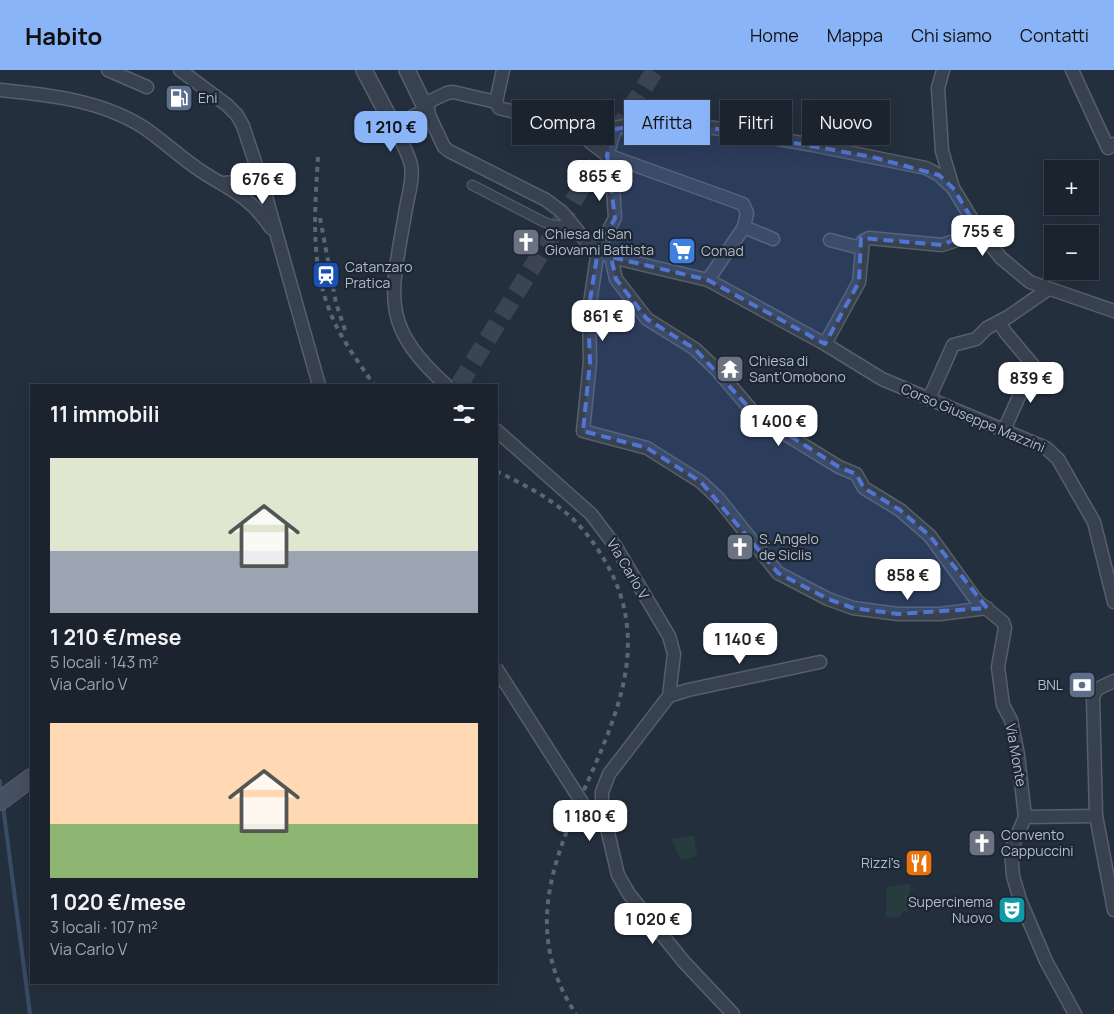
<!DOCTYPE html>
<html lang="it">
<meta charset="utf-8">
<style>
:root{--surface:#1b232e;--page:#282f3a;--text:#f1f3f6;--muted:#a0a4aa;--line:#39404a;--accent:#8ab4f8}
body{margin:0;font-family:Manrope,sans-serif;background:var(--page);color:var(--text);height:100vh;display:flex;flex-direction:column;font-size:19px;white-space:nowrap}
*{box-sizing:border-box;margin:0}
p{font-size:16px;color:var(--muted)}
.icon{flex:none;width:28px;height:28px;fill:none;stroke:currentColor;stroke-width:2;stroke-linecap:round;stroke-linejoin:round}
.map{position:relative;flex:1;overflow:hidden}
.details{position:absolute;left:30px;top:314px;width:468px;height:600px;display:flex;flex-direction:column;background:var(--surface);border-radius:0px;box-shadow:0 5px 20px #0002,0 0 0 1px var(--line)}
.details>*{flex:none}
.top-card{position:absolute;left:512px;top:30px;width:475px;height:45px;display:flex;gap:10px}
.fabs{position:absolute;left:1044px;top:90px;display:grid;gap:10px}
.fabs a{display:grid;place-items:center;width:55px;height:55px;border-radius:0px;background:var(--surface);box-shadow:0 5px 20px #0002,0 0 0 1px var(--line);font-size:25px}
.price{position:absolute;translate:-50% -42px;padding:0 11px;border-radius:10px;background:#fff;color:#222;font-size:16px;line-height:32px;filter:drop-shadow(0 1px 2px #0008)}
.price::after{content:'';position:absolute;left:50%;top:30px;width:15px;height:11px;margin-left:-8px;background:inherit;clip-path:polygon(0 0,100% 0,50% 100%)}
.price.current{background:var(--accent);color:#111}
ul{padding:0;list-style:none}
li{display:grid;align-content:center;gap:10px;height:265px;padding:0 20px}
li span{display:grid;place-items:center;height:155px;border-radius:0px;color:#555}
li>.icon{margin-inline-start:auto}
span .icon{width:90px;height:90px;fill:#fffc;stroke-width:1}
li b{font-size:21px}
h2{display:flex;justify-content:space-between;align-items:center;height:60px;padding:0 20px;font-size:21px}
.chip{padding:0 18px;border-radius:0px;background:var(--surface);box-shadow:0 5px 20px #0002,0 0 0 1px var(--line);font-size:18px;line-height:45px}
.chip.current{background:var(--accent);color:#111}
header{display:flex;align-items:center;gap:30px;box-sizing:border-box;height:70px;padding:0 25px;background:var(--accent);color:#111}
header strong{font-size:24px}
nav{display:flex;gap:28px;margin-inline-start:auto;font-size:18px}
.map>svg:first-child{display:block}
.green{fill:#263c3f}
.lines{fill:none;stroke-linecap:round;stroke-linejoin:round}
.stream{stroke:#394c67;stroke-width:4}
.secondary-tunnel{stroke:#3a4453;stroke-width:18;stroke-dasharray:18 9;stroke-linecap:butt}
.pedestrian-casing{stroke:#565f6c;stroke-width:11}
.minor-casing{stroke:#565f6c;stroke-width:15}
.tertiary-casing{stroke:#565f6c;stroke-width:18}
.secondary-casing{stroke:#565f6c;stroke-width:20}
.pedestrian{stroke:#38414e;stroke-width:9}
.minor{stroke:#38414e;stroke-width:12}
.tertiary{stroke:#38414e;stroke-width:15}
.secondary{stroke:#465061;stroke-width:18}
.rail{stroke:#5a6575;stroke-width:4;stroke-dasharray:5 5;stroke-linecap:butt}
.minor-bridge-casing{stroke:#565f6c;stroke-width:15;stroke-linecap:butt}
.minor-bridge{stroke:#38414e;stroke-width:12}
.marked{fill:#5274d3;fill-opacity:0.2;stroke:#5274d3;stroke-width:4;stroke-dasharray:10 6;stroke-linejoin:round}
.labels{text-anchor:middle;stroke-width:4.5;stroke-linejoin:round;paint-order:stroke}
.poi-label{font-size:14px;fill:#b4bcc9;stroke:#1d2633;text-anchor:start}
.street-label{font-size:14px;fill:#b4bcc9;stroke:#1d2633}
</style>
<header>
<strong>Habito</strong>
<nav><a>Home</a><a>Mappa</a><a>Chi siamo</a><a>Contatti</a></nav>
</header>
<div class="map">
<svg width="1114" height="944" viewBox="0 0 1114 944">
<rect width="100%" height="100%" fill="#242f3e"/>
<!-- green -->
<g class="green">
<path d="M694,765L697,786L681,790L671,769Z"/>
<path d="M911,814L907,842L903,841L899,848L886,847L887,817Z"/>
</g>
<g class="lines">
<!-- stream -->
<g class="stream">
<path d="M0,711L1,724"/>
<path d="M3,736L30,944"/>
</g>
<!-- secondary-tunnel -->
<path class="secondary-tunnel" d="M459,315L655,0"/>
<defs>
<path id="pedestrian" d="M472,115L544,152L552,155L573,156"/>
<g id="minor">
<path d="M108,0L147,17"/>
<path d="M180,0L227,35L237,45L243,56L263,116L319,315"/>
<path d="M943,0L938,18L942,81L953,118L978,159L1001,188L1030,212L1114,241"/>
<path d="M1072,0L1108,78L1114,74"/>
<path d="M0,20C50,25 100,30 143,57C164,71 183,90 204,103C234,122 250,127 271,158"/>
<path d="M496,32L499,38C528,45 559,56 588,59C616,62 641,49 668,50L813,75L926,98L939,105L953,118"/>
<path d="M496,32L503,0"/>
<path d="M424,34L447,23L453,22L496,32"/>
<path d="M427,41L444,77L449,81L546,130L562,142L586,171L611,187L708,210L825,274L882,309L1046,378L1058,389L1094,452L1114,532"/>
<path d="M569,56L607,85L743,134L747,143L744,157L708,210"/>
<path d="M394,57C400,69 408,82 411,95C414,110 407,129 405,144C391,226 379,254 446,315"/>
<path d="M615,59L607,85L612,102L615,148L598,180L589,240L590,292L583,361L647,378L701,412L718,428L778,503L828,529L853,538L898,544H940L987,538"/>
<path d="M223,113L256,111L263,116"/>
<path d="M744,157L773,169"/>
<path d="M830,170L861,178"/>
<path d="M611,187L616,209L647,249L695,279L717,300L754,343L764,351L839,397L856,404L864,418L900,440L930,466L977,531L1003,552L1005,558L998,597L1003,635L1011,650L1018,685L1025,747L1011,780L1013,806L1020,830L1046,891L1075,944"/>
<path d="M999,252L1006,263L1033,295L1004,360"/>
<path d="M825,274L859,212L863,171L869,168L942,175L957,170L978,159"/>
<path d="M929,329L953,275L976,269L987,258L1008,247L1047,220"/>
<path d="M496,360L591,444L616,477L669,566L674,584L669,626L609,704L602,722V737L618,805L629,824L684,892L733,944"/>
<path d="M1114,611L1097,619L1093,627L1096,746L1114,840"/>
<path d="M669,626L688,620L820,592"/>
<path d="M1025,747L1096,746"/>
</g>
<path id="tertiary" d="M364,0L394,57L427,41L407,0"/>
<path id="secondary" d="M0,731L31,708"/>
</defs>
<!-- pedestrian casing -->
<use href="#pedestrian" class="pedestrian-casing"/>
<!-- minor casing -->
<use href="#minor" class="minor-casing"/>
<!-- tertiary casing -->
<use href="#tertiary" class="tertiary-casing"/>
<!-- secondary casing -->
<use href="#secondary" class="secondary-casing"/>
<!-- pedestrian -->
<use href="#pedestrian" class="pedestrian"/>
<!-- minor -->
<use href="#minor" class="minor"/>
<!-- tertiary -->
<use href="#tertiary" class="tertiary"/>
<!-- secondary -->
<use href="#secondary" class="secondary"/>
<!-- rail -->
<g class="rail">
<path d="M318,87C315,138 310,190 329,239C339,267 358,291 374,315"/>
<path d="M320,148L336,233L345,260"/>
<path d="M496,401C552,428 583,447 612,504C686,657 472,788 576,944"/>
</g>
<defs>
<path id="minor-bridge" d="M496,598L592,748"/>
</defs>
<!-- minor-bridge casing -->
<use href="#minor-bridge" class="minor-bridge-casing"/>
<!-- minor-bridge -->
<use href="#minor-bridge" class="minor-bridge"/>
</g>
<!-- marked area -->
<path class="marked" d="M668,50L872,87L939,105L953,118L978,159L942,175L861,168L859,212L825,274L708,210L611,187L616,209L647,249L695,279L754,343L839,397L856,404L864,418L900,440L930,466L987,538L898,544L853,538L828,529L778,503L701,412L647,378L583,361L590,292L588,243L598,180L615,148L607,85L615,59Z"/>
<!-- icons -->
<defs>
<symbol id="fuel-square" viewBox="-11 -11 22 22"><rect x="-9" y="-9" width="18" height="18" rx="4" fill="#5c6f8a" stroke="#1d2633"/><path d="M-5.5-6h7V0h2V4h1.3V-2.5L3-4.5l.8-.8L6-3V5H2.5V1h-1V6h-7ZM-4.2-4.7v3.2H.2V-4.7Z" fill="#fff"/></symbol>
<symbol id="church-square" viewBox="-11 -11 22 22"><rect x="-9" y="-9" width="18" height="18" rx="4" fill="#6b7280" stroke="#1d2633"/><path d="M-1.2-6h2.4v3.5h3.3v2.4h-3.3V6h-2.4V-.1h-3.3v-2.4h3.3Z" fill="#fff"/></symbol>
<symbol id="supermarket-square" viewBox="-11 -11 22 22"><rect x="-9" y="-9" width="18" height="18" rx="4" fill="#3f7fe0" stroke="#1d2633"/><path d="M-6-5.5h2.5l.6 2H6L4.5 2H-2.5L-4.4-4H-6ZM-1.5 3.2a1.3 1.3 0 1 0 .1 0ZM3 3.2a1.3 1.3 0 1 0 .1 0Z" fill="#fff"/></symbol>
<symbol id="station-square" viewBox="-11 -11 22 22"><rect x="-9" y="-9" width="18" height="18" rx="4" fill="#1a4fb4" stroke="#1d2633"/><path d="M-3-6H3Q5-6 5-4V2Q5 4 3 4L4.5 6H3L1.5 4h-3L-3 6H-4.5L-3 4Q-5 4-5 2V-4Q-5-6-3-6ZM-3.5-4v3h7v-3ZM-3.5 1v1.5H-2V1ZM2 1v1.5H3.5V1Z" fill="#fff"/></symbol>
<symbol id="temple-square" viewBox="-11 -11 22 22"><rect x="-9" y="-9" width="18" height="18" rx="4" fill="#6b7280" stroke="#1d2633"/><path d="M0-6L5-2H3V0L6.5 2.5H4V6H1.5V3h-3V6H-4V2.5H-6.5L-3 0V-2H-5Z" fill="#fff"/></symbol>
<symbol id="bank-square" viewBox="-11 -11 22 22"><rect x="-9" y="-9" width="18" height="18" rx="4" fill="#5c6f8a" stroke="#1d2633"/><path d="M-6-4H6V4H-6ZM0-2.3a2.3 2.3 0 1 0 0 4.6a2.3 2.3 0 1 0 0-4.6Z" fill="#fff"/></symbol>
<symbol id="restaurant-square" viewBox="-11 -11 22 22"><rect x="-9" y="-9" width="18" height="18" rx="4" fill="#e8710a" stroke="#1d2633"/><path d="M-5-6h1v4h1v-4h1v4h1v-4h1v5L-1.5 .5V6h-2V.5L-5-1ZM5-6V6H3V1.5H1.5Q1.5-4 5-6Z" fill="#fff"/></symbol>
<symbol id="theatre-square" viewBox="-11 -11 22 22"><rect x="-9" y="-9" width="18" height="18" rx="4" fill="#0f9aa8" stroke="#1d2633"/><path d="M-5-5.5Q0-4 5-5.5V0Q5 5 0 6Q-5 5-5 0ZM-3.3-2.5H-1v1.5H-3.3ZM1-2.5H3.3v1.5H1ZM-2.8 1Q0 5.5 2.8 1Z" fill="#fff"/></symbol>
</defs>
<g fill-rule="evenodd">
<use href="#fuel-square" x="163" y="12" width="32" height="32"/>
<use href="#church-square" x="510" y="156" width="32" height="32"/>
<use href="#supermarket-square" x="666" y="165" width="32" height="32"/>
<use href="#station-square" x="310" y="189" width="32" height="32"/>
<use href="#temple-square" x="714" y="283" width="32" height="32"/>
<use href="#church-square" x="724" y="461" width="32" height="32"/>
<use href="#bank-square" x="1066" y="599" width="32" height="32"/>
<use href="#church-square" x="966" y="757" width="32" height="32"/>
<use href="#restaurant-square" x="903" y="777" width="32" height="32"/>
<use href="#theatre-square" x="996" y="824" width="32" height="32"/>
</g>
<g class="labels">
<!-- poi labels -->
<g class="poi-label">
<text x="198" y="33">Eni</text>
<text x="545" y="169">Chiesa di San<tspan x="545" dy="16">Giovanni Battista</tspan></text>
<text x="701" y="186">Conad</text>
<text x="345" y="202">Catanzaro<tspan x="345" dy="16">Pratica</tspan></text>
<text x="749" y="296">Chiesa di<tspan x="749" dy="16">Sant'Omobono</tspan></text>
<text x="759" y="474">S. Angelo<tspan x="759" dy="16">de Siclis</tspan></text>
<text x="1063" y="620" text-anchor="end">BNL</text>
<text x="1001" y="770">Convento<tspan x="1001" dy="16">Cappuccini</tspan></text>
<text x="900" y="798" text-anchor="end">Rizzi's</text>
<text x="993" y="837" text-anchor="end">Supercinema<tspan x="993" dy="16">Nuovo</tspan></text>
</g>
<!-- street labels -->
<g class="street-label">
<text transform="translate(973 348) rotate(23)" y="5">Corso Giuseppe Mazzini</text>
<text transform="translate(628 499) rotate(59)" y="5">Via Carlo V</text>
<text transform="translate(1016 685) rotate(80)" y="5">Via Monte</text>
</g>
</g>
</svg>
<div class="fabs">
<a>+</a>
<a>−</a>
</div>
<b class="price current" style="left:391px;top:83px">1 210 €</b>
<b class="price" style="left:600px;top:132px">865 €</b>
<b class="price" style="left:263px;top:135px">676 €</b>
<b class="price" style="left:983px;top:187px">755 €</b>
<b class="price" style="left:603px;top:272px">861 €</b>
<b class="price" style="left:1031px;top:334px">839 €</b>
<b class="price" style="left:779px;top:377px">1 400 €</b>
<b class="price" style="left:908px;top:531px">858 €</b>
<b class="price" style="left:740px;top:595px">1 140 €</b>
<b class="price" style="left:590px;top:772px">1 180 €</b>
<b class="price" style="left:653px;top:875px">1 020 €</b>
<div class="top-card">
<a class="chip">Compra</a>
<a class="chip current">Affitta</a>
<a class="chip">Filtri</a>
<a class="chip">Nuovo</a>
</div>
<section class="details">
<h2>11 immobili<svg class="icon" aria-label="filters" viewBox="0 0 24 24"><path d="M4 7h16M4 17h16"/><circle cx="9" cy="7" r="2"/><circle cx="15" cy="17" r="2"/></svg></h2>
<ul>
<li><span style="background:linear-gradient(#dfe7d0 60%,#9aa5b1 0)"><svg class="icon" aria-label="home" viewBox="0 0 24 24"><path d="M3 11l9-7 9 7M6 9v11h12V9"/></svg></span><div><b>1 210 €/mese</b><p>5 locali · 143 m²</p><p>Via Carlo V</p></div></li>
<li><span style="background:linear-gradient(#ffd9b3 65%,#8fb573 0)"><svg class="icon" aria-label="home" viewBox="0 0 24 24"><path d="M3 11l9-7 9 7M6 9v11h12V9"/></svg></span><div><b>1 020 €/mese</b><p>3 locali · 107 m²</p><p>Via Carlo V</p></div></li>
</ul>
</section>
</div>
